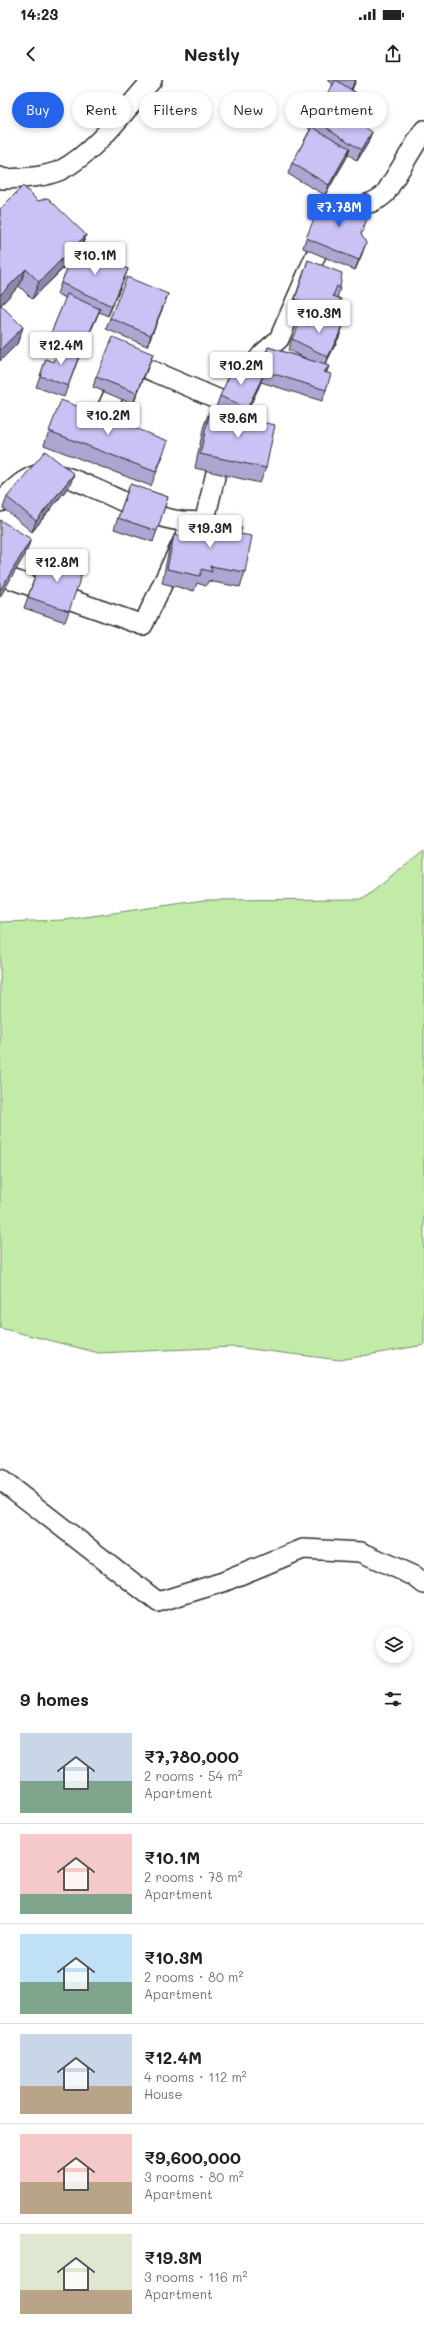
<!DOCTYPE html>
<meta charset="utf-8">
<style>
:root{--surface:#fff;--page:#f6f6f6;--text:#202124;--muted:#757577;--line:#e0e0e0;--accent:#2563eb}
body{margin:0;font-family:Mali,sans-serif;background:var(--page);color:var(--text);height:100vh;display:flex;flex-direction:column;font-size:15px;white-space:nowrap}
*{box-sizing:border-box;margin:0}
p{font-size:13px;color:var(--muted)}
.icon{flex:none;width:22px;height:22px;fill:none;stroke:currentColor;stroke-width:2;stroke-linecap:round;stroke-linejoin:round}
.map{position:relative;height:1595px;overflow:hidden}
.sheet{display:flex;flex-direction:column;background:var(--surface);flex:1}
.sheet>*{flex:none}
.banner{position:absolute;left:12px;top:12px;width:400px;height:36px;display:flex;gap:8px}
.fabs{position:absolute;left:376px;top:1547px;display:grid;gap:8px}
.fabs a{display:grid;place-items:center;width:36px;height:36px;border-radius:50%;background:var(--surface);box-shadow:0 2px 6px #0003;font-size:20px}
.price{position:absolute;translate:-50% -34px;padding:0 9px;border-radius:4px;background:#fff;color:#222;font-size:13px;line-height:26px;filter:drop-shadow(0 1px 2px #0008)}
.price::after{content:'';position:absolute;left:50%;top:24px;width:12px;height:9px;margin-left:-6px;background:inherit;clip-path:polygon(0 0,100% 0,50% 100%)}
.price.current{background:var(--accent);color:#fff}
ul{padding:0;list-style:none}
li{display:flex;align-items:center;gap:12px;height:100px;padding:0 20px}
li+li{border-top:1px solid var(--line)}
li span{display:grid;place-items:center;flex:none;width:112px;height:80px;border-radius:0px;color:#555}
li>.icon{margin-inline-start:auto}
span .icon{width:48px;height:48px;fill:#fffc;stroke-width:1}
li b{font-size:17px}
h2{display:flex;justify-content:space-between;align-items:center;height:48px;padding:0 20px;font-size:17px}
.chip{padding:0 14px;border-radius:18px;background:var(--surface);box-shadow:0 2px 6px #0003;font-size:14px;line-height:36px}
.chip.current{background:var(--accent);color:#fff}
.status{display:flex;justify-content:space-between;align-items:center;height:28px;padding:0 20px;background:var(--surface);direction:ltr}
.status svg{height:11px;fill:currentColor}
header{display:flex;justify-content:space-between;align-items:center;height:52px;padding:0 20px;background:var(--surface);font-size:18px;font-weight:800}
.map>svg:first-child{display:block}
.green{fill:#c2eba7;stroke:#768b69}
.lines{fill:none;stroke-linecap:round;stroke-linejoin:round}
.street-casing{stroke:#2b2b2b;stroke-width:22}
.street{stroke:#fff;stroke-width:19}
.wall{fill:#aea6d2;stroke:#2b2b2b}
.shaded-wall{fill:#8d87ab;stroke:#2b2b2b}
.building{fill:#cac1f4;stroke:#2b2b2b}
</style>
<div class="status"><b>14:23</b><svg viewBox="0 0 49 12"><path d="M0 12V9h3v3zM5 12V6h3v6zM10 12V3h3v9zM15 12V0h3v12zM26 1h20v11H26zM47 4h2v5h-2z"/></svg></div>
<header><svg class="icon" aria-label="back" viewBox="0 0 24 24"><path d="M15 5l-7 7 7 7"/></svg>Nestly<svg class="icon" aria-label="share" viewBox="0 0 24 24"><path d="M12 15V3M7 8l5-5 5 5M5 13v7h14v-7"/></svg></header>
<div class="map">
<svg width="424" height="1595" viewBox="0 0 424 1595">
<rect width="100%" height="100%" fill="#fff"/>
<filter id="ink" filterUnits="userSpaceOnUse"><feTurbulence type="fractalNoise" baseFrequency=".025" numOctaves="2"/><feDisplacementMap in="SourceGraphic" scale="8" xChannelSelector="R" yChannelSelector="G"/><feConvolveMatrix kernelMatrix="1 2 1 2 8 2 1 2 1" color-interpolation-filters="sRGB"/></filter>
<g filter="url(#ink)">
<!-- green -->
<path class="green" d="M424,771V1265L340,1280L234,1267L99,1273L0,1248V842L64,840L204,820L363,819Z"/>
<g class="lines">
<defs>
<g id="street">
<path d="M0,97L3,99C22,98 43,98 61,90C96,72 126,29 152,0"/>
<path d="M238,313L247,294L262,274L279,259L331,140C348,123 369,129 385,114L424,50"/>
<path d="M97,350L129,281L232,325"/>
<path d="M0,422C11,412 24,397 40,394C58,392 73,399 89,406C123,420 164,446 201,441L206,435L222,367"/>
<path d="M0,495L143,545L192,442"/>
<path d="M0,1399L158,1522L223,1502L303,1469L361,1472L414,1496L424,1504"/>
</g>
</defs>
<!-- street casing -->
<use href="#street" class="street-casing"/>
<!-- street -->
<use href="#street" class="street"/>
</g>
<!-- wall -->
<g class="wall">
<path d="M327,0H356L352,10L376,26L372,36L365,48L368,63L357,81L348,74L346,79L325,115L288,94L292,83L310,50L308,48L312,38L333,4Z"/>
<path d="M38,121L86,155L81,169L128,189L108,236L99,232L79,278V277L64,317L36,307L46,279L54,282L59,269L47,263L51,253L66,218L57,214L61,203L72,180L32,219L19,206L1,225L23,247L17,264L0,281V129Z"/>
<path d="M365,144L361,155L362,174L355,190L303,168L306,158Z"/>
<path d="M308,180L340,208L337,218L341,219L333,241L343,246L339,257L325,285L327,292L326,310L322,321L261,302L244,338L266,388L260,403L195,388L204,345L210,330L234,336L216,327L220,316L259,295L268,267L307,279L288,270L292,259L309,246L313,237L291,229Z"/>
<path d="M168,214L147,266L106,249L110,238Z"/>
<path d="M149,285L133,324L93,307L96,297Z"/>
<path d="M49,351L163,376L151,406L44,365Z"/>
<path d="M130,404L168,417L153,462L114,449Z"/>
<path d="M70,405L32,452L3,428L7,417Z"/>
<path d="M197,439L240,454L245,492L240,507L208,501L206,506L197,503L194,511L162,503L169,469L174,455L188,458L191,449H194Z"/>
<path d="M39,485L69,531L65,542L24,528Z"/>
</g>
<!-- shaded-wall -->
<g class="shaded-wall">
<path d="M355,0H356L349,15Z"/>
<path d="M376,26L372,36L359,57L363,46Z"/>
<path d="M372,52L368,63L357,81L361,70Z"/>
<path d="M350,68L346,79L325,115L329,105Z"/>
<path d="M86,155L79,172L32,219L39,202Z"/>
<path d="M366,163L362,174L355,190L359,180Z"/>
<path d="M26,189L19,206L0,226V215Z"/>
<path d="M128,189L124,199L108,236L112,226Z"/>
<path d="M168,214L164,225L147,266L151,255Z"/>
<path d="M100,229L96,239L79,278L83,267Z"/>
<path d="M343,246L339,257L324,287L328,277Z"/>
<path d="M23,247L17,264L0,281V270Z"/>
<path d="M153,274L149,285L133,324L137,313Z"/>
<path d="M329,286L325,297L324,292Z"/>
<path d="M263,296L259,307L243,340L247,329Z"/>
<path d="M74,394L70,405L32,452L36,441Z"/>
<path d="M31,459L26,473L0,517V509Z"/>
</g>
<!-- building -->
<g class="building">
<path d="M336,0L376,26L363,46L372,52L361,70L312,38Z"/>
<path d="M312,47L350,68L329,105L292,83Z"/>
<path d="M23,106L38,121L48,118L86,155L39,202L26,189L0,215V129Z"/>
<path d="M324,115L369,134L361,154L366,163L359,180L306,158Z"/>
<path d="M77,167L128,189L112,226L61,203Z"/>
<path d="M308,180L342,193L340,208L337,206L333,216L341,219L336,233L295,219Z"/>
<path d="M127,197L168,214L151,255L110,238Z"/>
<path d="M67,214L100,229L83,267L51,253Z"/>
<path d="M0,224L23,247L0,270Z"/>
<path d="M316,233L343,246L328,277L292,259L301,241L309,246Z"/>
<path d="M113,257L153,274L137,313L96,297Z"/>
<path d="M60,266L80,273L68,306L40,296L46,279L54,282Z"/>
<path d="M268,267L329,286L324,292L331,294L326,310L261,290Z"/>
<path d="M235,283L263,296L247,329L220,316Z"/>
<path d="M61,320L168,361L156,392L49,351Z"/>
<path d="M210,330L275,345L266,388L200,374Z"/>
<path d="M45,371L74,394L36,441L7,417Z"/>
<path d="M130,404L168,417L157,451L118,438Z"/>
<path d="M197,439L242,448L240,454L252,456L245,492L210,486L212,492L202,489L200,496L167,489L174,455L189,458L191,449H196Z"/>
<path d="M0,440L31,459L1,509H0Z"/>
<path d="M54,475L85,485L69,531L28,517L39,485L49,489Z"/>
</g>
</g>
</svg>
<div class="fabs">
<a><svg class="icon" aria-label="layers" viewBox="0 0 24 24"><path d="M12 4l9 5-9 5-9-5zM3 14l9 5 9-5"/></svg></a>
</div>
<b class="price current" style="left:339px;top:148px">₹7.78M</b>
<b class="price" style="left:95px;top:196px">₹10.1M</b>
<b class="price" style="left:319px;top:254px">₹10.3M</b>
<b class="price" style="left:61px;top:286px">₹12.4M</b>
<b class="price" style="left:241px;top:306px">₹10.2M</b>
<b class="price" style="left:108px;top:356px">₹10.2M</b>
<b class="price" style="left:238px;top:359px">₹9.6M</b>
<b class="price" style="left:210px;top:469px">₹19.3M</b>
<b class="price" style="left:57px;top:503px">₹12.8M</b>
<div class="banner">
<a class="chip current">Buy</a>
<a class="chip">Rent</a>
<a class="chip">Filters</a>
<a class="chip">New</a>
<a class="chip">Apartment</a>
</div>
</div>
<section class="sheet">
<h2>9 homes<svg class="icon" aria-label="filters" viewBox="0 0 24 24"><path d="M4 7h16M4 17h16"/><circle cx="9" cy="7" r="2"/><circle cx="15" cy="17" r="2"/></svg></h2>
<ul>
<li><span style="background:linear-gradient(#c9d6e8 60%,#7fa58c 0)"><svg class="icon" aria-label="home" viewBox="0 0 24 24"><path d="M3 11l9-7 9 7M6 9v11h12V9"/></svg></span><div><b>₹7,780,000</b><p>2 rooms · 54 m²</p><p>Apartment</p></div></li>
<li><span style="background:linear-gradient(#f6c9c9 75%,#7fa58c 0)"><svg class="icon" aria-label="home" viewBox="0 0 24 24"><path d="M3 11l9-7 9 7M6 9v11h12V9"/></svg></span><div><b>₹10.1M</b><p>2 rooms · 78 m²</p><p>Apartment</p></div></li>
<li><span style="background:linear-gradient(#bfe0f5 60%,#7fa58c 0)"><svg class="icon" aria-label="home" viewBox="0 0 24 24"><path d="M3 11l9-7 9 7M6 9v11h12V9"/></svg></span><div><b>₹10.3M</b><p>2 rooms · 80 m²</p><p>Apartment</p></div></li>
<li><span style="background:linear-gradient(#c9d6e8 65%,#b9a48a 0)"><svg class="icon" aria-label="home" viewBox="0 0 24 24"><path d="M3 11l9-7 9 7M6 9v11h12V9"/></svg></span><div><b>₹12.4M</b><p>4 rooms · 112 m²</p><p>House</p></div></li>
<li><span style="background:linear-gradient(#f6c9c9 60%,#b9a48a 0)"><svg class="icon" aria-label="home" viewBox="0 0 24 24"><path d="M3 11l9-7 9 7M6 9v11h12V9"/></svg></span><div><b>₹9,600,000</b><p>3 rooms · 80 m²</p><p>Apartment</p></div></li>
<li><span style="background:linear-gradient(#dfe7d0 70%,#b9a48a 0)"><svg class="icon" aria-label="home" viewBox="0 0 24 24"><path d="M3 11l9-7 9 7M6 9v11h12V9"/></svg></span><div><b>₹19.3M</b><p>3 rooms · 116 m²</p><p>Apartment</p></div></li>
</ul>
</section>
